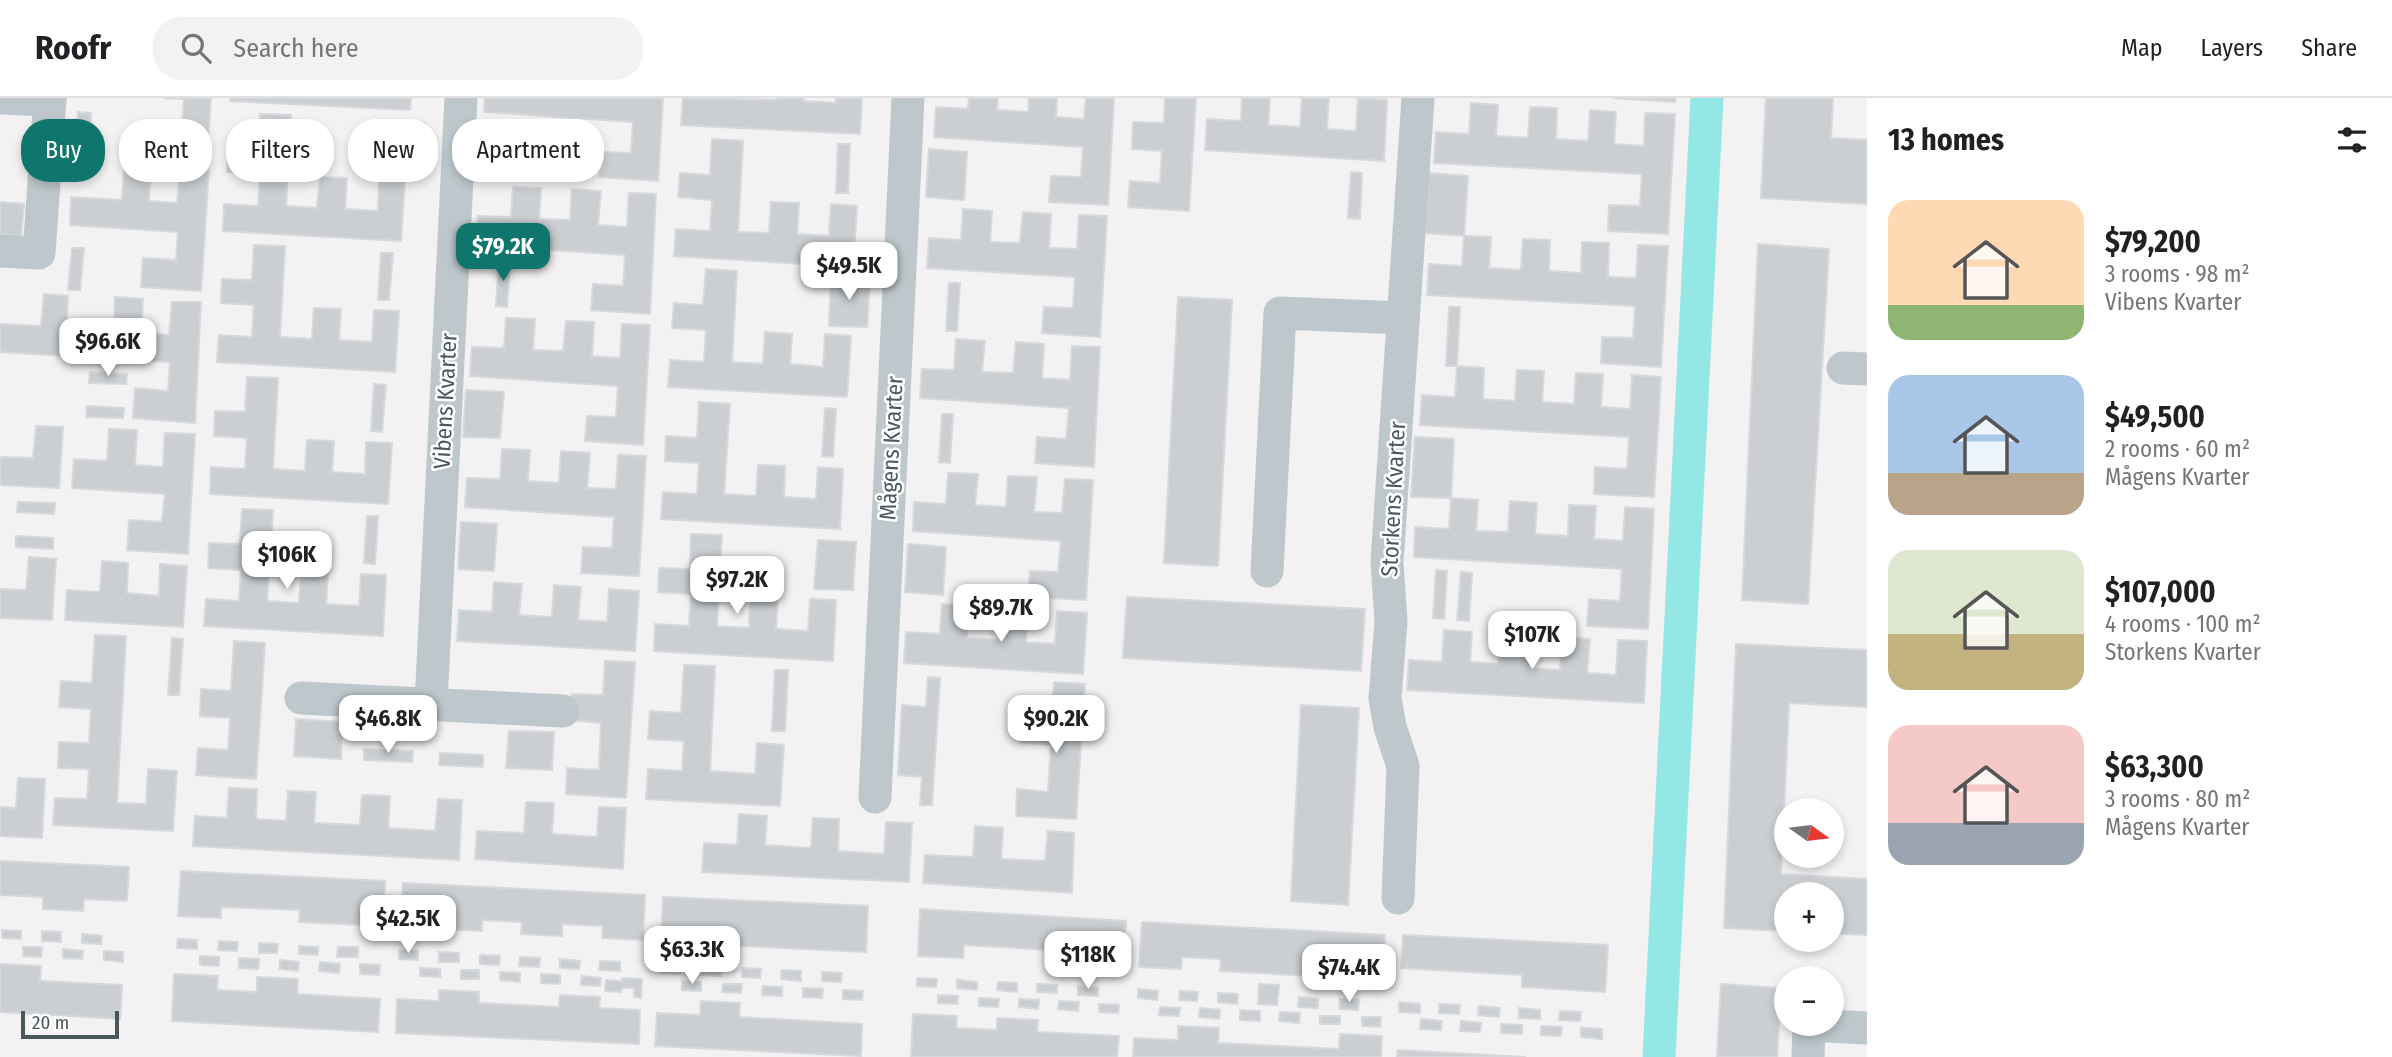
<!DOCTYPE html>
<meta charset="utf-8">
<style>
:root{--surface:#fff;--page:#f2f2f2;--text:#202124;--muted:#757577;--line:#e0e0e0;--accent:#0f766e}
body{margin:0;font-family:"Fira Sans Condensed",sans-serif;background:var(--page);color:var(--text);height:100vh;display:flex;flex-direction:column;font-size:26px;white-space:nowrap}
*{box-sizing:border-box;margin:0}
p{font-size:23px;color:var(--muted)}
.icon{flex:none;width:38px;height:38px;fill:none;stroke:currentColor;stroke-width:2;stroke-linecap:round;stroke-linejoin:round}
.map{position:relative;flex:1;overflow:hidden}
.side{display:flex;flex-direction:column;background:var(--surface);width:525px}
.side>*{flex:none}
.hud{position:absolute;left:21px;top:21px;width:665px;height:63px;display:flex;gap:14px}
.needle{width:46px;rotate:104deg}
.fabs{position:absolute;left:1774px;top:700px;display:grid;gap:14px}
.fabs a{display:grid;place-items:center;width:70px;height:70px;border-radius:50%;background:var(--surface);box-shadow:0 4px 10px #0003;font-size:35px}
.scale{position:absolute;left:21px;bottom:18px;width:98px;box-sizing:border-box;padding-left:7px;border:4px solid #4a585d;border-top:0;font-size:19px;line-height:24px;white-space:nowrap;color:#4a585d;-webkit-text-stroke:5px #fff;paint-order:stroke}
.price{position:absolute;translate:-50% -60px;padding:0 16px;border-radius:14px;background:#fff;color:#222;font-size:23px;line-height:46px;filter:drop-shadow(0 2px 4px #0008)}
.price::after{content:'';position:absolute;left:50%;top:42px;width:21px;height:16px;margin-left:-10px;background:inherit;clip-path:polygon(0 0,100% 0,50% 100%)}
.price.current{background:var(--accent);color:#fff}
ul{padding:0;list-style:none}
li{display:flex;align-items:center;gap:21px;height:175px;padding:0 21px}
li span{display:grid;place-items:center;flex:none;width:196px;height:140px;border-radius:21px;color:#555}
li>.icon{margin-inline-start:auto}
span .icon{width:84px;height:84px;fill:#fffc;stroke-width:1}
li b{font-size:30px}
h2{display:flex;justify-content:space-between;align-items:center;height:84px;padding:0 21px;font-size:30px}
.pill{padding:0 24px;border-radius:28px;background:var(--surface);box-shadow:0 4px 10px #0003;font-size:24px;line-height:63px}
.pill.current{background:var(--accent);color:#fff}
header{display:flex;align-items:center;gap:42px;box-sizing:border-box;height:98px;padding:0 35px;background:var(--surface);border-bottom:2px solid var(--line)}
header strong{font-size:33px}
nav{display:flex;gap:38px;margin-inline-start:auto;font-size:24px}
.search{width:490px;height:63px;background:var(--page);display:flex;align-items:center;gap:18px;box-sizing:border-box;padding:0 24px;border-radius:28px;color:var(--muted);font-size:26px}
main{display:flex;flex:1;min-height:0}
.map>svg:first-child{display:block}
.lines{fill:none;stroke-linecap:round;stroke-linejoin:round}
.canal{stroke:#93e7e5;stroke-width:33}
.building{fill:#cbcfd2;stroke:#d5d8dc;stroke-width:2}
.minor{stroke:#bec8cc;stroke-width:33}
.labels{text-anchor:middle;stroke-width:5;stroke-linejoin:round;paint-order:stroke}
.street-label{font-size:23px;fill:#4a585d;stroke:#fff}
</style>
<header>
<strong>Roofr</strong>
<div class="search"><svg class="icon" aria-label="search" viewBox="0 0 24 24"><circle cx="10" cy="10" r="6"/><path d="M15 15l6 6"/></svg>Search here</div>
<nav><a>Map</a><a>Layers</a><a>Share</a></nav>
</header>
<main>
<div class="map">
<svg width="1867" height="959" viewBox="0 0 1867 959">
<rect width="100%" height="100%" fill="#f3f1f1"/>
<g class="lines">
<!-- canal -->
<path class="canal" d="M1659,959L1707,0"/>
</g>
<!-- building -->
<g class="building">
<path d="M164,0H211L207,60L147,57L149,27L182,29L184,1Z"/>
<path d="M230,0H411L410,12L230,3Z"/>
<path d="M485,0H663L658,83L599,79L602,54L631,55L633,24L484,14Z"/>
<path d="M683,0L776,2V0H804V3L836,5V0H862L860,36L681,27Z"/>
<path d="M969,0H998L997,12L1028,14L1029,0H1057L1056,19L1084,21L1086,0H1114L1108,107L1049,104L1051,78L1081,79L1083,49L934,39L936,9L968,11Z"/>
<path d="M1165,0H1196L1189,113L1128,109L1130,83L1160,85L1162,53L1132,51L1133,24L1164,25Z"/>
<path d="M1242,0H1270L1268,27L1300,29L1302,0H1329L1327,31L1356,33L1358,0L1387,2L1384,63L1205,52L1207,21L1241,23Z"/>
<path d="M1614,0H1675V4Z"/>
<path d="M1766,0H1833L1831,40L1867,42V106L1761,100Z"/>
<path d="M1471,5L1498,7L1496,38L1528,40L1530,9L1557,10L1556,41L1588,43L1590,12L1616,14L1614,46L1644,48L1645,15L1675,16L1668,136L1608,133L1609,107L1640,108L1642,76L1434,65L1436,34L1469,36Z"/>
<path d="M78,14L91,15L89,56L76,55Z"/>
<path d="M260,16L291,17L286,108L317,110L320,79L347,80L345,111L378,113L379,81L405,82L401,143L223,133L224,106L258,108L260,76L227,74L228,50L258,52Z"/>
<path d="M388,23L425,25L422,73L385,71Z"/>
<path d="M509,32H519L517,80H506Z"/>
<path d="M712,41L743,43L738,134L769,135L771,104L799,105L797,136L829,138L831,106L857,108L853,169L674,158L676,131L710,133L712,102L678,99L680,75L710,77Z"/>
<path d="M838,46H850L848,95H836Z"/>
<path d="M929,51L967,54L964,102L926,99Z"/>
<path d="M124,68L151,70L149,103L177,105L180,71L209,72L201,193L141,189L143,160L176,162L178,134L70,127L71,99L122,102Z"/>
<path d="M1351,74L1362,75L1360,121L1348,120Z"/>
<path d="M1429,75L1468,78L1464,138L1425,135Z"/>
<path d="M513,89L541,90L539,121L570,122L572,91L601,93L598,127L627,129L629,95L656,96L650,216L591,212L593,186L623,188L625,157L476,147L478,118L511,119Z"/>
<path d="M0,104L24,106L21,138L0,136Z"/>
<path d="M963,111L992,113L990,144L1020,145L1023,114L1051,116L1049,150L1077,151L1079,117L1107,118L1100,239L1042,235L1044,209L1073,210L1075,179L927,170L929,140L961,142Z"/>
<path d="M1464,138L1491,139L1489,170L1521,172L1523,141L1550,142L1549,173L1581,175L1582,144L1609,145L1608,179L1636,180L1638,147L1668,148L1661,269L1601,265L1602,239L1633,240L1635,208L1427,197L1429,166L1462,168Z"/>
<path d="M1758,146L1829,151L1808,506L1742,502Z"/>
<path d="M254,147L285,148L280,239L312,241L314,210L341,211L339,242L372,244L374,212L399,213L395,274L217,264L219,237L252,239L254,207L221,205L222,181L252,182Z"/>
<path d="M72,150H84L80,192H68Z"/>
<path d="M381,155H393L389,202H378Z"/>
<path d="M499,162H510L507,209L496,208Z"/>
<path d="M706,171L737,173L732,264L763,266L765,234L792,236L790,266L823,269L825,236L851,238L847,299L668,289L670,262L704,264L706,232L672,230L674,205L703,207Z"/>
<path d="M831,179L870,181L867,229L829,228Z"/>
<path d="M949,185H960L957,233H946Z"/>
<path d="M44,196L68,198L65,258L0,254V226L41,228Z"/>
<path d="M115,199L143,201L141,235L169,237L172,204H201L195,325L133,320L135,290L168,293L170,264L79,258L80,229L114,231Z"/>
<path d="M1178,199L1232,202L1218,468L1164,465Z"/>
<path d="M1449,209H1460L1457,268H1446Z"/>
<path d="M506,220L535,221L533,252L563,253L566,223L594,224L592,258L620,260L622,226L650,227L643,347L585,343L587,318L616,319L618,288L470,278L472,249L504,250Z"/>
<path d="M956,241L985,243L982,274L1013,275L1016,244L1044,246L1042,280L1070,282L1072,248L1100,249L1094,369L1035,365L1037,339L1066,341L1069,310L920,300L922,271L954,272Z"/>
<path d="M1457,268L1484,270L1483,301L1515,303L1517,272L1544,273L1542,304L1574,306L1576,275L1603,276L1601,309L1630,311L1632,277L1661,279L1654,399L1594,396L1595,369L1627,371L1629,339L1420,327L1422,297L1455,299Z"/>
<path d="M90,274L127,276L126,286L89,285Z"/>
<path d="M247,279L278,280L273,371L305,373L307,342L334,343L332,374L365,376L366,344L392,345L388,406L210,396L211,369L245,371L247,340L214,338L215,313L245,314Z"/>
<path d="M374,286L386,287L382,334L371,333Z"/>
<path d="M466,292L504,294L500,340L463,339Z"/>
<path d="M699,304L730,306L724,396L756,398L758,367L785,368L784,399L816,401L818,369L843,371L840,431L661,421L663,394L697,396L699,365L665,363L666,338L697,340Z"/>
<path d="M87,308L124,310L123,320L86,319Z"/>
<path d="M825,310L836,311L833,359L822,358Z"/>
<path d="M942,316H953L950,365L939,364Z"/>
<path d="M36,328L63,329L59,390L0,387V359L33,360Z"/>
<path d="M109,331L137,332L135,367L163,369L165,335L195,336L188,456L127,452L129,422L162,424L165,396L72,390L74,361L107,363Z"/>
<path d="M1415,339L1454,341L1451,400L1411,399Z"/>
<path d="M502,351L530,352L528,383L559,385L561,353L590,355L587,390L616,391L618,357L646,358L639,478L581,475L583,449L612,450L614,419L465,409L467,380L500,381Z"/>
<path d="M948,375L978,376L975,407L1006,409L1008,378L1037,379L1034,414L1062,415L1065,381L1093,382L1086,502L1028,499L1030,473L1058,474L1061,443L913,433L914,404L946,406Z"/>
<path d="M1451,400L1478,402L1476,433L1508,434L1510,403L1537,405L1535,436L1568,438L1569,407L1596,408L1594,441L1623,443L1625,409L1654,411L1648,531L1587,528L1589,501L1620,503L1622,471L1414,459L1415,429L1449,431Z"/>
<path d="M18,404L55,405L54,416L17,414Z"/>
<path d="M242,411L273,412L267,503L299,505L301,474L328,475L326,506L359,508L361,476L386,477L383,538L204,528L206,501L239,503L241,472L208,470L209,445L240,446Z"/>
<path d="M367,418H378L375,466L364,465Z"/>
<path d="M461,424L497,426L494,473L458,471Z"/>
<path d="M691,436L722,437L717,528L749,530L750,498L778,500L776,531L808,533L810,501L836,502L833,563L654,553L655,526L689,528L691,496L658,494L659,470L690,471Z"/>
<path d="M16,438L53,440V451L16,449Z"/>
<path d="M818,442L856,444L853,492L814,491Z"/>
<path d="M908,446L946,449L943,497L905,494Z"/>
<path d="M29,459L56,461L52,522L0,520V491L26,492Z"/>
<path d="M102,463L128,465L127,495L159,498L160,466L187,468L183,529L65,522L67,492L100,494Z"/>
<path d="M1436,472L1447,473L1444,521L1433,520Z"/>
<path d="M1461,474L1472,475L1469,523L1457,522Z"/>
<path d="M494,484L522,486L519,517L552,519L554,487L581,489L578,522L607,524L609,491L639,493L635,553L457,543L459,512L492,514Z"/>
<path d="M1127,499L1365,511L1361,573L1123,560Z"/>
<path d="M942,506L969,508L967,540L1000,542L1001,509L1028,511L1026,544L1055,546L1057,513L1087,515L1083,576L904,565L906,534L940,536Z"/>
<path d="M1444,532L1472,534L1470,564L1498,566L1500,535L1530,537L1529,570L1560,572L1562,539L1590,541L1587,575L1616,577L1618,542L1647,543L1644,605L1407,592L1409,562L1442,564Z"/>
<path d="M95,537L126,538L117,705L146,706L148,671L177,673L173,733L53,727L55,700L87,701L89,671L58,670L59,644L89,645L91,611L59,609L61,583L92,585Z"/>
<path d="M172,540L183,541L179,597H168Z"/>
<path d="M234,543L265,545L256,681L196,677L198,650L228,652L230,620L200,618L201,591L231,593Z"/>
<path d="M1736,546L1867,552V609L1789,605L1781,776L1867,781V837L1832,835V796H1787V833L1724,830Z"/>
<path d="M605,563L635,564L626,700L566,696L567,670L599,672L601,625L570,622L572,596L603,597Z"/>
<path d="M684,567L715,568L710,673L755,676L757,645L784,647L780,708L646,701L648,671L682,673L684,643L648,641L650,613L681,615Z"/>
<path d="M775,572H788L785,633H772Z"/>
<path d="M928,579L940,580L932,707H920L922,679L898,677L902,607L926,609Z"/>
<path d="M1054,584L1085,586L1076,721L1016,718L1017,691L1048,694L1051,647L1020,644L1022,617L1052,619Z"/>
<path d="M1301,607L1359,610L1348,807L1291,803Z"/>
<path d="M296,621L342,624L341,661L294,658Z"/>
<path d="M509,633L554,634L552,672L506,670Z"/>
<path d="M364,651L413,653L412,664L364,662Z"/>
<path d="M440,655L483,657V669L439,667Z"/>
<path d="M18,680L45,681L42,740L0,738V709L16,710Z"/>
<path d="M229,690L257,691L256,721L286,723L288,693L316,694L314,725L360,727L362,697L390,698L388,730L435,733L438,701L462,702L459,762L193,748L195,718L227,720Z"/>
<path d="M526,704L554,705L552,736L597,739L599,709L626,710L623,771L475,761L477,733L524,735Z"/>
<path d="M739,716L767,718L765,747L811,750L813,720L839,721L838,753L884,756L886,724L912,725L909,784L702,774L704,745L737,747Z"/>
<path d="M975,728L1003,730L1001,761L1045,763L1048,733L1074,735L1072,795L923,785L925,757L973,759Z"/>
<path d="M0,763L129,769L127,803L84,801L83,813L43,811V799L0,797Z"/>
<path d="M181,773L385,783L383,828L299,824L300,812L221,809V820L178,818Z"/>
<path d="M403,785L645,797L643,842L602,840L603,828L562,826V838L521,836L522,824L482,822V833L401,829Z"/>
<path d="M663,799L868,808L866,854L661,844Z"/>
<path d="M920,811L1126,823L1124,856L964,847L963,860L918,858Z"/>
<path d="M1142,824L1385,837L1383,882L1220,873L1221,861L1182,859L1181,871L1139,869Z"/>
<path d="M2,832L21,833V841L2,840Z"/>
<path d="M42,833L61,834V844L42,843Z"/>
<path d="M82,836L102,838L101,846L82,845Z"/>
<path d="M1403,837L1608,847L1605,894L1522,889V877L1401,870Z"/>
<path d="M178,841L197,842V851L177,850Z"/>
<path d="M219,843L238,844L237,853L218,852Z"/>
<path d="M259,845L278,846L277,855H259Z"/>
<path d="M299,848L318,849V857L299,856Z"/>
<path d="M23,849H42L41,859L23,858Z"/>
<path d="M338,849H358V859H337Z"/>
<path d="M63,851L83,853L82,861L63,860Z"/>
<path d="M399,852L418,853V862L399,861Z"/>
<path d="M104,853L123,854V864L104,862Z"/>
<path d="M439,854L459,855V864H439Z"/>
<path d="M480,857L500,858L499,867L480,866Z"/>
<path d="M200,858L219,859V868L200,867Z"/>
<path d="M520,859L540,860L539,869L519,868Z"/>
<path d="M239,860L259,861L258,871L239,870Z"/>
<path d="M560,861L580,863L579,871L560,870Z"/>
<path d="M280,862L299,864L298,873L280,871Z"/>
<path d="M600,863L620,864V873L599,872Z"/>
<path d="M320,864L340,866L339,875L319,873Z"/>
<path d="M0,866L41,868L40,883L122,887L120,921L0,914Z"/>
<path d="M360,866L380,867L379,877L360,876Z"/>
<path d="M661,866L680,867V876L661,875Z"/>
<path d="M702,868L721,869V878L701,877Z"/>
<path d="M420,870L440,871V879L420,878Z"/>
<path d="M742,870L761,871L760,880L742,879Z"/>
<rect x="461" y="872" width="18" height="9"/>
<path d="M782,872L801,873V883L781,881Z"/>
<path d="M500,874L520,875V884L500,882Z"/>
<path d="M822,874L842,875L841,884L822,883Z"/>
<path d="M174,876L218,878L217,892L257,894V879L298,881L297,896L380,901L378,934L172,923Z"/>
<path d="M541,876L560,877V886L541,885Z"/>
<path d="M582,878L601,880L600,888L581,887Z"/>
<path d="M622,880L642,881L641,900L634,899V890H622L621,894L605,893L606,882L622,883Z"/>
<path d="M917,880L937,881L936,889L917,888Z"/>
<path d="M957,882L977,884V892L957,890Z"/>
<path d="M682,883L701,884V893L682,892Z"/>
<path d="M998,884L1017,885V894L997,892Z"/>
<path d="M723,886H742L741,895L722,894Z"/>
<path d="M1037,886L1057,887V895L1037,894Z"/>
<path d="M1259,886L1279,887L1277,907L1258,906Z"/>
<path d="M1721,886L1781,890L1777,959H1717Z"/>
<path d="M763,888L782,889V898L762,897Z"/>
<path d="M1078,888L1098,890V898L1078,897Z"/>
<path d="M803,890L823,891L822,900L803,899Z"/>
<path d="M1138,891L1158,893L1157,902L1138,900Z"/>
<path d="M439,892L479,894V905L559,909L560,897L600,899L599,910L640,912L639,946L396,935L397,901L439,903Z"/>
<path d="M843,892L863,893L862,902L843,901Z"/>
<path d="M1180,893L1198,894L1197,903L1179,902Z"/>
<path d="M1218,895L1238,896L1237,906L1218,904Z"/>
<path d="M938,897L958,898L957,906L938,905Z"/>
<path d="M1299,899L1318,901V910L1298,909Z"/>
<path d="M979,900L999,901L998,909L979,908Z"/>
<path d="M1019,901L1039,902L1038,911L1019,909Z"/>
<path d="M1340,901L1359,902L1358,912L1339,911Z"/>
<path d="M701,903L740,905L739,919L862,926L861,958L655,948L657,915L700,917Z"/>
<path d="M1059,903L1079,904L1078,913L1058,911Z"/>
<path d="M1399,904L1420,906V915L1399,914Z"/>
<path d="M1099,906L1119,907L1118,915L1099,914Z"/>
<path d="M1439,906L1460,907L1459,916L1439,915Z"/>
<path d="M1479,908L1500,910L1499,919L1478,917Z"/>
<path d="M1160,909L1180,910L1179,918L1159,917Z"/>
<path d="M1200,910L1220,912L1219,921L1199,919Z"/>
<path d="M1519,910L1540,912V921L1519,920Z"/>
<path d="M1240,912L1260,913V923L1240,922Z"/>
<path d="M1560,913L1581,914L1580,923L1559,922Z"/>
<path d="M1280,914L1300,915L1299,925L1279,923Z"/>
<path d="M913,916L957,918L956,930L997,932V920L1038,922L1037,934L1119,938L1117,959H911Z"/>
<rect x="1320" y="918" width="20" height="8"/>
<path d="M1362,919H1381L1380,929L1362,928Z"/>
<path d="M1421,921L1442,923L1441,932L1420,931Z"/>
<path d="M1461,923L1481,925L1480,934L1460,933Z"/>
<path d="M1501,926L1522,927V936L1501,935Z"/>
<path d="M1178,928L1219,930L1218,945L1339,951L1340,936L1382,938L1381,959H1133L1134,940L1178,942Z"/>
<path d="M1541,928L1562,929L1561,938L1541,937Z"/>
<path d="M1581,930L1602,931V941L1581,939Z"/>
<path d="M1398,952L1526,959H1397Z"/>
</g>
<g class="lines">
<!-- minor -->
<g class="minor">
<path d="M0,0L50,2"/>
<path d="M0,153L39,155L50,0"/>
<path d="M1843,270L1867,271"/>
<path d="M1267,473L1280,215L1403,220"/>
<path d="M301,600L563,613"/>
<path d="M431,606L461,0"/>
<path d="M875,699L908,0"/>
<path d="M1398,800L1403,668L1390,629L1385,600L1391,523L1387,464L1418,0"/>
<path d="M1808,959L1809,927L1867,930"/>
</g>
</g>
<g class="labels">
<!-- street labels -->
<g class="street-label">
<text transform="translate(445 303) rotate(-87)" y="8">Vibens Kvarter</text>
<text transform="translate(891 350) rotate(-87)" y="8">Mågens Kvarter</text>
<text transform="translate(1393 401) rotate(-87)" y="8">Storkens Kvarter</text>
</g>
</g>
</svg>
<div class="fabs">
<a><svg class="needle" viewBox="-14 -14 28 28"><path d="M0-13l5 13h-10z" fill="#e53935"/><path d="M0 13l5-13h-10z" fill="#757577"/></svg></a>
<a>+</a>
<a>−</a>
</div>
<div class="scale">20 m</div>
<b class="price current" style="left:503px;top:185px">$79.2K</b>
<b class="price" style="left:849px;top:204px">$49.5K</b>
<b class="price" style="left:108px;top:280px">$96.6K</b>
<b class="price" style="left:287px;top:493px">$106K</b>
<b class="price" style="left:737px;top:518px">$97.2K</b>
<b class="price" style="left:1001px;top:546px">$89.7K</b>
<b class="price" style="left:1532px;top:573px">$107K</b>
<b class="price" style="left:388px;top:657px">$46.8K</b>
<b class="price" style="left:1056px;top:657px">$90.2K</b>
<b class="price" style="left:408px;top:857px">$42.5K</b>
<b class="price" style="left:692px;top:888px">$63.3K</b>
<b class="price" style="left:1088px;top:893px">$118K</b>
<b class="price" style="left:1349px;top:906px">$74.4K</b>
<div class="hud">
<a class="pill current">Buy</a>
<a class="pill">Rent</a>
<a class="pill">Filters</a>
<a class="pill">New</a>
<a class="pill">Apartment</a>
</div>
</div>
<section class="side">
<h2>13 homes<svg class="icon" aria-label="filters" viewBox="0 0 24 24"><path d="M4 7h16M4 17h16"/><circle cx="9" cy="7" r="2"/><circle cx="15" cy="17" r="2"/></svg></h2>
<ul>
<li><span style="background:linear-gradient(#ffd9b3 75%,#8fb573 0)"><svg class="icon" aria-label="home" viewBox="0 0 24 24"><path d="M3 11l9-7 9 7M6 9v11h12V9"/></svg></span><div><b>$79,200</b><p>3 rooms · 98 m²</p><p>Vibens Kvarter</p></div></li>
<li><span style="background:linear-gradient(#a9c7e8 70%,#b9a48a 0)"><svg class="icon" aria-label="home" viewBox="0 0 24 24"><path d="M3 11l9-7 9 7M6 9v11h12V9"/></svg></span><div><b>$49,500</b><p>2 rooms · 60 m²</p><p>Mågens Kvarter</p></div></li>
<li><span style="background:linear-gradient(#dfe7d0 60%,#c2b280 0)"><svg class="icon" aria-label="home" viewBox="0 0 24 24"><path d="M3 11l9-7 9 7M6 9v11h12V9"/></svg></span><div><b>$107,000</b><p>4 rooms · 100 m²</p><p>Storkens Kvarter</p></div></li>
<li><span style="background:linear-gradient(#f6c9c9 70%,#9aa5b1 0)"><svg class="icon" aria-label="home" viewBox="0 0 24 24"><path d="M3 11l9-7 9 7M6 9v11h12V9"/></svg></span><div><b>$63,300</b><p>3 rooms · 80 m²</p><p>Mågens Kvarter</p></div></li>
</ul>
</section>
</main>
